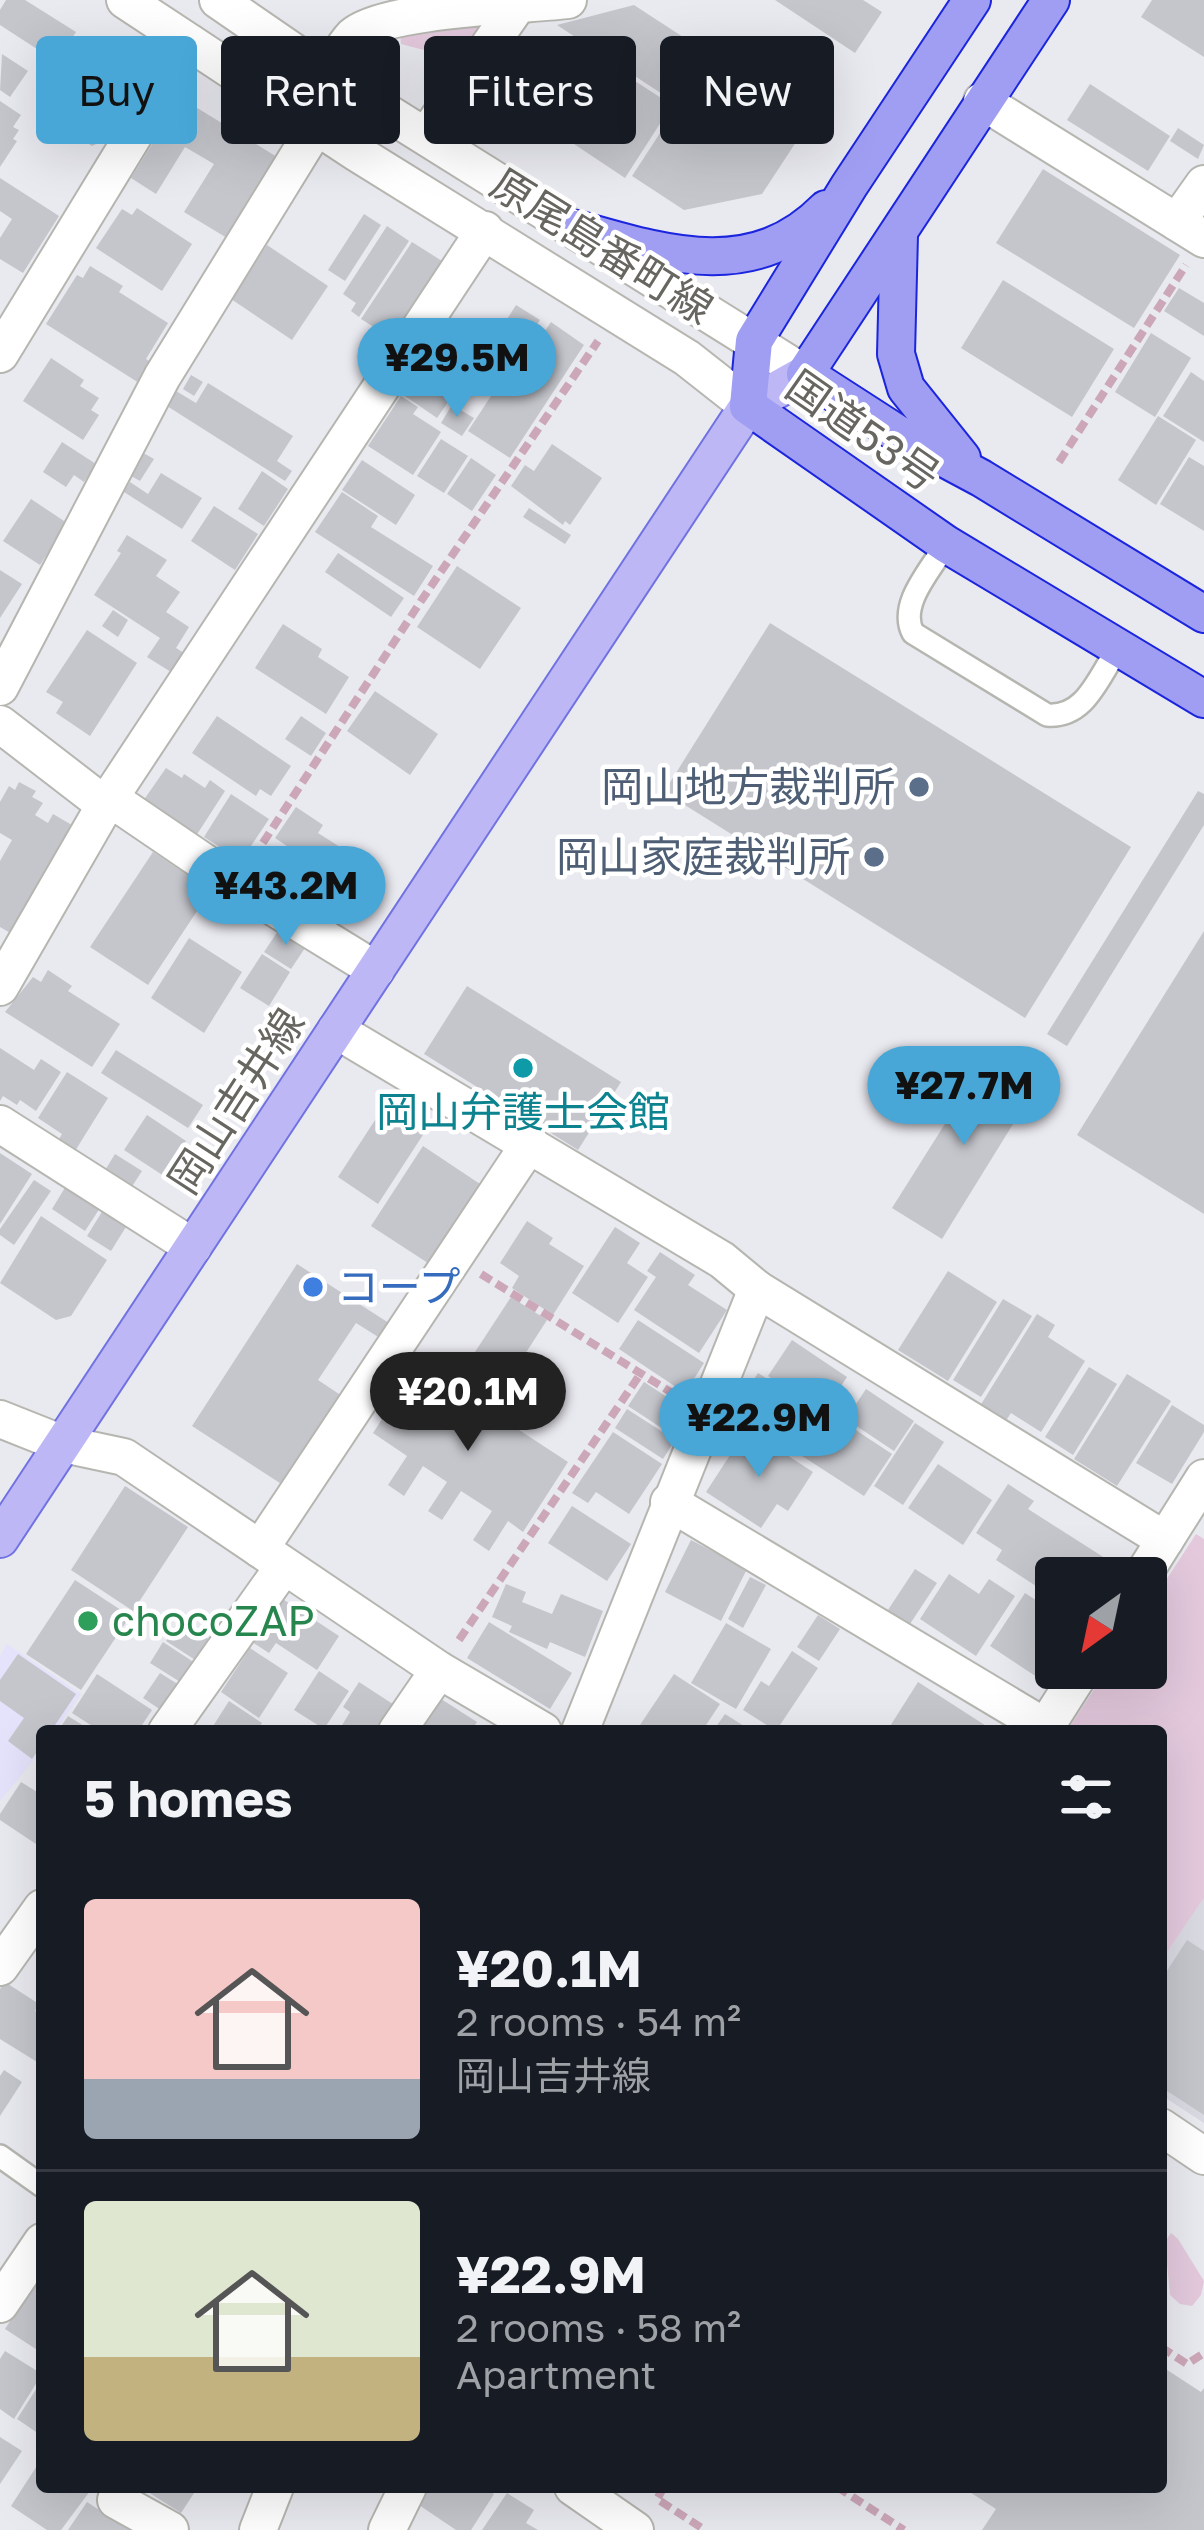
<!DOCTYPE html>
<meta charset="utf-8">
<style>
:root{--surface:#171b24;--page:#20242c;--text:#f1f3f6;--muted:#9ea1a6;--line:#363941;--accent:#48a7d7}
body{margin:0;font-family:"Golos Text","Noto Sans JP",sans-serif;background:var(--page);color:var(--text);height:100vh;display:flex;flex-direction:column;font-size:45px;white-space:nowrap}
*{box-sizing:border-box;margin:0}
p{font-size:39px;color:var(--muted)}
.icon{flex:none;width:66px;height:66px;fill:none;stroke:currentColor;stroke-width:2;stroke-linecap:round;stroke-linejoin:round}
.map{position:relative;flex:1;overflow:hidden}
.panel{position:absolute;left:36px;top:1725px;width:1131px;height:768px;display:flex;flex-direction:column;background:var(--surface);border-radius:12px;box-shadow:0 12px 48px #0002}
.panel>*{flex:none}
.banner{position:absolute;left:36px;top:36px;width:1134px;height:108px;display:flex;gap:24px}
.needle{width:78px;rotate:213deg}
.tools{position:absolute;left:1035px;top:1557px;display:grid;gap:24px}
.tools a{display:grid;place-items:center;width:132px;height:132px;border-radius:12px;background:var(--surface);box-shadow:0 12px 48px #0002;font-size:60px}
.price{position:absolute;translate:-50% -102px;padding:0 27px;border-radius:42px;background:var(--accent);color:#111;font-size:39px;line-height:78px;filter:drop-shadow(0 3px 6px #0008)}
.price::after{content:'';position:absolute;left:50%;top:72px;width:36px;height:27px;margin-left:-18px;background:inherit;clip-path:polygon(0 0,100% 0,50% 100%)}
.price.on{background:#222;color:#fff}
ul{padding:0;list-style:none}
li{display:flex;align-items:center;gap:36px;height:300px;padding:0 48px}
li+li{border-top:3px solid var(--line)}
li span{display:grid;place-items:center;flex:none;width:336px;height:240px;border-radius:12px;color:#555}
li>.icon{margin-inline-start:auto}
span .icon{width:144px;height:144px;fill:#fffc;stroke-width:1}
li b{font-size:51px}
h2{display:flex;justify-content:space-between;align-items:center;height:144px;padding:0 48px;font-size:51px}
.tag{padding:0 42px;border-radius:12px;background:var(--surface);box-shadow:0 12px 48px #0002;font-size:42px;line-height:108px}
.tag.on{background:var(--accent);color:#111}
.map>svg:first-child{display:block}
.commercial{fill:#e4e3fb}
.education{fill:#dadae3}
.green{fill:#e4c9dd}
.building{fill:#c5c6cc}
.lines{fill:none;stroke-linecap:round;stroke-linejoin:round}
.lane-casing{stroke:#b6b6b1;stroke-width:26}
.street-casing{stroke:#b6b6b1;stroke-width:40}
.secondary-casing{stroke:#b7b6b0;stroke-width:40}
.primary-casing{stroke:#7072e2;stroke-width:40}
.highway-casing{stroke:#1b25de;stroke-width:40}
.path{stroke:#cca7b8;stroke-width:8;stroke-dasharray:12 6;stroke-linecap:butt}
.lane{stroke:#fff;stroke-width:21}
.street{stroke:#fff;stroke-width:36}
.secondary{stroke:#fff;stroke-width:36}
.primary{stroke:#beb7f6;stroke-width:36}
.highway{stroke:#9f9ef2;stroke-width:36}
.service-dot{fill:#5c6f8a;stroke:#fff;stroke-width:4.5}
.culture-dot{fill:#0f9aa8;stroke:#fff;stroke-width:4.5}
.shop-dot{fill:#3f7fe0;stroke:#fff;stroke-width:4.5}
.leisure-dot{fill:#2e9e5b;stroke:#fff;stroke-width:4.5}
.labels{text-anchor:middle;stroke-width:9;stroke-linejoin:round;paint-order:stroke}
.street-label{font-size:42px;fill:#676660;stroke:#fff}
.service-label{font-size:42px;fill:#4e5e75;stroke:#fff;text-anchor:end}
.culture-label{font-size:42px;fill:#0d838f;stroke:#fff}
.shop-label{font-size:42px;fill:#366cbe;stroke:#fff;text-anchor:start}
.leisure-label{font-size:42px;fill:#27864d;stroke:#fff;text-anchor:start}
</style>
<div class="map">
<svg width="1204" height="2530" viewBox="0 0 1204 2530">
<rect width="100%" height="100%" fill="#e9e9f0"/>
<!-- commercial -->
<path class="commercial" d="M7,1644L81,1694L55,1731H42V1750L0,1801V1656Z"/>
<!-- education -->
<path class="education" d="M1204,1898V2123L1161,2095V1961Z"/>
<!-- green -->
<g class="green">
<path d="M488,16L475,38L424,50L401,44L400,30Z"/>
<path d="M1196,1534L1204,1539V1898L1161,1961V1731H1067L1108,1668H1146V1611Z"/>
<path d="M1171,2233L1178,2239L1204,2281L1201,2295L1192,2306L1180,2304L1170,2295L1165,2242Z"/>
</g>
<!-- building -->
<g class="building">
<path d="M6,0H25L76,32L57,62L0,25V10Z"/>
<path d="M775,0H863L882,12L855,53Z"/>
<path d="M1152,0H1204V57L1141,17Z"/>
<path d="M634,5L709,54L676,103L557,25Z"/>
<path d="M82,37L93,44L90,49L95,52L77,79L61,68Z"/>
<path d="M722,38L821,104L762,194L684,210L632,176Z"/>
<path d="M570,39L672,105L625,178L523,110Z"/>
<path d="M102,51L142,77L123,106L81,82Z"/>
<path d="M2,54L28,71L10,97L0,90Z"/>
<path d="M71,82L117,113L96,144L92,146L58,124L60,121L50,114Z"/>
<path d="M1090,84L1170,136L1148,171L1067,120Z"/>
<path d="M181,98L277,157L227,238L184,212L214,164L185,147L156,194L131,178Z"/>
<path d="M0,101L21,115L13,127L19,130L13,139L17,141L0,167Z"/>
<path d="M1178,128L1204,145L1198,159L1170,141Z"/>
<path d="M1043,169L1180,255L1134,328L996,243Z"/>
<path d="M0,178L59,216L23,273L0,259V238L12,219L0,211Z"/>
<path d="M137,208L192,244L162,291L96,248L122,209L132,215Z"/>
<path d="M364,214L381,225L345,281L328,270Z"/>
<path d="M387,226L409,241L359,317L351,311L356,303L343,294Z"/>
<path d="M412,242L442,261L391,338L361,319Z"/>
<path d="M267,245L328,286L292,340L231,299Z"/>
<path d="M90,266L123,286L119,292L168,323L146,359L152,363L139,383L46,324L77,275L83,278Z"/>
<path d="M1003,280L1114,349L1072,417L961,348Z"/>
<path d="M1179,288L1204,303V336L1164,311Z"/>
<path d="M516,305L540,320L517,355L494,340Z"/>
<path d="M551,322L584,345L510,458L468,431L497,387L504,392Z"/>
<path d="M1151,333L1191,358L1155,417L1115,392Z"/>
<path d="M435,346L470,370L437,418L402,394Z"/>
<path d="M491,348L510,360L497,382L472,366L482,350L488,354Z"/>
<path d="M51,358L84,380L80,386L99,398L91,410L99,415L83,440L23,401Z"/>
<path d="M1191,372L1204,381V442L1163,416Z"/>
<path d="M191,375L203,382L194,396L183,389Z"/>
<path d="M208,383L293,436L277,461L292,471L285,481L167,406L176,391L196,403Z"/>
<path d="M401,396L418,407L413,414L441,432L413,475L368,446Z"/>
<path d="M452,405L474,418L462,436L441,423Z"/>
<path d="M1158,416L1196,440L1156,505L1118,480Z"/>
<path d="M441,439L468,456L444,493L417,476Z"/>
<path d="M62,442L96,464L84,482L74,475L66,487L43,472Z"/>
<path d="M552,444L602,478L570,525L565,521L563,525L511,486L525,465L534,471Z"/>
<path d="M138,450L154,459L140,481L124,472Z"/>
<path d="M1189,457L1204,466V531L1160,504Z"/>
<path d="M471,458L496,475L472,511L447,494Z"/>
<path d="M362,460L415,495L396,525L342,490Z"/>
<path d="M262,471L288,489L264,526L238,509Z"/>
<path d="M161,473L202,498L182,529L124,492L130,482L148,494Z"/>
<path d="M342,492L378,516L371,527L433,566L414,596L315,532Z"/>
<path d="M31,499L67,523L40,565L3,541Z"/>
<path d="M214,506L258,534L235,570L191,541Z"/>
<path d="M529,508L571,535L565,544L523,517Z"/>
<path d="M127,535L167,560L156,576L180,592L166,612L189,627L176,648L184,653L171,672L147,657L160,638L94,595L121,553L117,551Z"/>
<path d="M338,553L404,598L391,617L325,572Z"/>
<path d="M457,566L521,608L480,669L417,627Z"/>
<path d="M0,570L22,584L0,618Z"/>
<path d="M113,610L128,620L118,637L102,626Z"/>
<path d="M770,623L1131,847L1025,1018L664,792Z"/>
<path d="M283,624L322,649L318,657L349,677L326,714L255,668Z"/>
<path d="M87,630L137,663L90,736L56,713L63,702L46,692Z"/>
<path d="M375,691L438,734L410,775L347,731Z"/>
<path d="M217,716L291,766L271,796L260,789L256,796L192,753Z"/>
<path d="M301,716L326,733L311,756L285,739Z"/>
<path d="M166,768L182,778L184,774L205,788L210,780L225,791L194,839L141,804Z"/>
<path d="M19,782L36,791L32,797L43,803L35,815L48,823L53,814L77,828L19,938L0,927V861L12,840L0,833V802L9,786L15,790Z"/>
<path d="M1198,791L1204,794V825L1067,1046L1047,1034Z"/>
<path d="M231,794L269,819L241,861L204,837Z"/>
<path d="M296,807L323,825L318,833L340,847L324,871L275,838Z"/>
<path d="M153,852L211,890L148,985L90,947Z"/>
<path d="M280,928L307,945L291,969L264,952Z"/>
<path d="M1204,931V1214L1077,1135Z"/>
<path d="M189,938L242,972L204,1033L151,998Z"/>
<path d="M262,954L290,972L269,1006L240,988Z"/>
<path d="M48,970L72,986L68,991L120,1024L92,1067L5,1012L33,977L41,982Z"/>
<path d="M467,986L621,1082L578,1150L424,1054Z"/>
<path d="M0,1048L34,1070L41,1059L61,1072L36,1111L20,1100L17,1105L3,1096L0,1101Z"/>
<path d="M116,1050L203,1105L188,1128L101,1073Z"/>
<path d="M987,1057L1036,1087L942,1239L892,1208Z"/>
<path d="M67,1072L108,1098L75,1151L58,1141L62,1134L38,1118Z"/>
<path d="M392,1094L432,1121L378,1204L338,1177Z"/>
<path d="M147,1115L186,1141L164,1176L124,1150Z"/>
<path d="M423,1146L483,1186L431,1265L371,1226Z"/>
<path d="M0,1153L32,1174L0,1224Z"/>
<path d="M115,1154L142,1171L131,1188L104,1172Z"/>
<path d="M34,1180L51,1191L14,1245L0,1235V1229Z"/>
<path d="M66,1186L100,1208L85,1231L52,1209Z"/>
<path d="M105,1207L129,1222L111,1251L87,1236Z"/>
<path d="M41,1216L107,1260L71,1316L56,1320L0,1283Z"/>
<path d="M527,1221L553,1238L549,1244L584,1266L553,1315L512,1288L519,1276L500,1263Z"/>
<path d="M615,1227L640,1243L627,1263L648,1277L618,1323L572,1293Z"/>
<path d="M660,1252L695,1275L688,1285L727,1310L699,1353L634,1310L656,1277L647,1271Z"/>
<path d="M297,1264L392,1325L383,1340L356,1323L318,1380L345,1398L286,1487L192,1426Z"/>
<path d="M948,1271L997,1302L948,1381L898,1350Z"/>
<path d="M511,1297L547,1320L509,1379L473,1355Z"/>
<path d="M1003,1299L1032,1316L981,1397L953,1380Z"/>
<path d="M1037,1314L1055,1325L1048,1337L1085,1361L1041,1432L1011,1413L1005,1422L980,1406Z"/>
<path d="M638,1320L704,1363L685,1393L619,1349Z"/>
<path d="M792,1340L847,1377L823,1413L768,1376Z"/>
<path d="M418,1364L568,1462L523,1532L508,1521L489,1551L473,1540L492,1511L461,1491L442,1520L428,1511L447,1482L423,1466L404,1496L388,1485L407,1456L373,1433Z"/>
<path d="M1089,1367L1117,1384L1073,1455L1045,1437Z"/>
<path d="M758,1373L817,1411L799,1437L741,1399Z"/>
<path d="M1127,1374L1171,1401L1117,1486L1074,1459Z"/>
<path d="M644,1382L690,1412L674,1436L628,1406Z"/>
<path d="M866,1389L914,1421L894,1451L846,1419Z"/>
<path d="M1172,1405L1204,1425V1432L1172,1484L1136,1463Z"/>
<path d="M627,1409L675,1440L663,1459L615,1428Z"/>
<path d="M842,1421L892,1454L864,1496L796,1452L811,1429L829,1440Z"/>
<path d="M915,1423L944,1442L903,1505L874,1486Z"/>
<path d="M747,1429L813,1472L788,1511L777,1504L761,1528L706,1492Z"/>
<path d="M613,1432L662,1464L629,1514L596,1492L588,1503L572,1493Z"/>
<path d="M938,1464L992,1500L963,1545L908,1508Z"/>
<path d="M1008,1484L1034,1501L1028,1509L1108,1560L1096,1578H1056V1599L996,1560L1002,1550L976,1533Z"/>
<path d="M125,1486L188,1527L133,1611L71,1570Z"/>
<path d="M572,1506L631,1544L607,1581L548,1543Z"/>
<path d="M691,1540L747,1569L721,1621L665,1592Z"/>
<path d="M915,1569L937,1583L908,1627L886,1613Z"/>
<path d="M949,1574L979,1594L989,1579L1015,1596L976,1656L920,1619Z"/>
<path d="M750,1577L766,1585L743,1628L728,1619Z"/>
<path d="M75,1580L130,1616L81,1690L26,1654Z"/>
<path d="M506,1584L526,1592L522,1602L552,1614L561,1594L603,1611L585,1657L550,1642L547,1649L509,1632L512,1626L492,1617Z"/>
<path d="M1025,1593L1056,1613V1629L1048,1641L1056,1647V1668H1059L1049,1685L990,1646Z"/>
<path d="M275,1594L339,1636L317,1670L276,1643L269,1653L246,1638Z"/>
<path d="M818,1615L840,1629L819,1661L797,1647Z"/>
<path d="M180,1620L213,1642L200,1663L166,1641Z"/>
<path d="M489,1622L572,1673L550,1709L467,1658Z"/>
<path d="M726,1623L771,1649L736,1709L691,1683Z"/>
<path d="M163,1642L198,1665L185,1685L150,1663Z"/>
<path d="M250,1648L288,1673L259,1718L221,1692Z"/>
<path d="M792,1651L818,1668L776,1731L743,1710L761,1681L769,1686Z"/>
<path d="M18,1654L76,1694L51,1731H42V1745L32,1759L8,1741L24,1718L0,1701V1680Z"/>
<path d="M319,1671L349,1691L324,1729L294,1710Z"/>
<path d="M160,1673L184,1688L167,1714L143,1698Z"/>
<path d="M97,1674L152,1710L138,1731H100L72,1713Z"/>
<path d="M674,1674L720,1704L702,1731H636Z"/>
<path d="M359,1682L402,1710L389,1731H348L341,1727L350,1712L343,1707Z"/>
<path d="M918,1682L994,1731H887Z"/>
<path d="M438,1697L477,1722L471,1731H416Z"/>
<path d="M229,1701L262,1723L257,1731H210Z"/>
<path d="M725,1714L752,1731H713Z"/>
<path d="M68,1716L92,1731H58Z"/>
<path d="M21,1782L42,1795V1848L0,1820V1814Z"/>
<path d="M1187,1940L1204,1951V2115L1161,2087V1980Z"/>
<path d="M5,1982L39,2004L35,2011L42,2015V2054L37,2062L0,2039V1989Z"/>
<path d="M4,2070L22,2082L0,2116V2076Z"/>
<path d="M42,2272V2353L5,2329Z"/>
<path d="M5,2351L42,2374L14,2419L0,2409V2359Z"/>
<path d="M1161,2366L1201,2392L1204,2388V2530H982L996,2509L962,2487H1161Z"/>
<path d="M42,2380V2436L17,2419Z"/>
<path d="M0,2437L22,2451L0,2484Z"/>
<path d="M42,2458V2487H93L61,2530H47L11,2506Z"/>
<path d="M152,2487H198L181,2513L148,2492Z"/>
<path d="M426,2487H483L494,2494L471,2530H456L416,2503Z"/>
<path d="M507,2493L534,2510L526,2523L538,2530H482Z"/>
<path d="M87,2502L130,2530H68Z"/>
</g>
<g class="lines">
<defs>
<g id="lane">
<path d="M946,544C931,570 898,604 913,633L1047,715C1086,718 1098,677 1119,647"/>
<path d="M0,2156L42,2186"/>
</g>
<g id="street">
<path d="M327,75C335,63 343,46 353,36C382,9 525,5 568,0"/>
<path d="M982,101L1204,239"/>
<path d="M426,136L521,0"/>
<path d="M1177,222L1204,184"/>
<path d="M0,354L190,43"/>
<path d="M0,687L162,377L316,127"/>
<path d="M0,724L105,805"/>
<path d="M111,799L236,884L376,970"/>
<path d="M0,987L105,805L485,230"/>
<path d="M336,1030L722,1260L757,1289L1165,1540"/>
<path d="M0,1124L193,1247"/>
<path d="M63,1444L124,1457L439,1670L543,1731"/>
<path d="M669,1502L1045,1727"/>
<path d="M260,1549L530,1143"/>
<path d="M1141,1578L1204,1478"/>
<path d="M167,1731L284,1566"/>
<path d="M397,1731L439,1670"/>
<path d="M580,1731L757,1289"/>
<path d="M1043,1731L1083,1668"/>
<path d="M0,1967L42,1908"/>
<path d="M0,2304L42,2242"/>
<path d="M573,2487L635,2530"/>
<path d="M116,2500L170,2530"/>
<path d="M258,2530L275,2487"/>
<path d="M387,2530L408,2487"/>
</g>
<g id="secondary">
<path d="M125,0L357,153L687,358L748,406"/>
<path d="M218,0L327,75L805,374"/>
<path d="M0,1419L63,1444"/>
<path d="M1161,2127L1204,2156"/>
</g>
<path id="primary" d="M0,1539L748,406L805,374"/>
<g id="highway">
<path d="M972,0L849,186L754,341L748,406L946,544L1204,699"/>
<path d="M1051,0L805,374L895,432L981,478L1204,614"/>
<path d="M577,229C665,254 753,283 826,209"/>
<path d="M899,235L896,354L906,388L962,458"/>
</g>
</defs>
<!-- lane casing -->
<use href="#lane" class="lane-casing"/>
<!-- street casing -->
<use href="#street" class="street-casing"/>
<!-- secondary casing -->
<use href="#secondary" class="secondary-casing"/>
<!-- primary casing -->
<use href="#primary" class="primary-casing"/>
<!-- highway casing -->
<use href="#highway" class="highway-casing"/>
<!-- path -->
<g class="path">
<path d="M1059,462L1186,265"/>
<path d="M253,858L421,601L598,341"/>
<path d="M481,1274L677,1396"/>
<path d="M459,1640L641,1373"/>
<path d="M1161,2347L1187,2364L1204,2353"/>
<path d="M664,2487L657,2499L705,2530"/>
<path d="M837,2487L904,2530"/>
</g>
<!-- lane -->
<use href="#lane" class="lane"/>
<!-- street -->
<use href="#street" class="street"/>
<!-- secondary -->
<use href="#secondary" class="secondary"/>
<!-- primary -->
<use href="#primary" class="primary"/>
<!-- highway -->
<use href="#highway" class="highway"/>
</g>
<!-- markers -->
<g class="service-dot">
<circle cx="919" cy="787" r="12"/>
<circle cx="874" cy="857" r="12"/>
</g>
<circle class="culture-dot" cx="523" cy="1068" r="12"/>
<circle class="shop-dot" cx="313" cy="1287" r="12"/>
<circle class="leisure-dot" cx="88" cy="1621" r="12"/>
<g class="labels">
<!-- street labels -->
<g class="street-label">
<text transform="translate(602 246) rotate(32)" y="15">原尾島番町線</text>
<text transform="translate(863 431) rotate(35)" y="15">国道53号</text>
<text transform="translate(236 1101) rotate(-57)" y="15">岡山吉井線</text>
</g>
<!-- service labels -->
<g class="service-label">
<text x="895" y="802">岡山地方裁判所</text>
<text x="850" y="872">岡山家庭裁判所</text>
</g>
<!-- culture labels -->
<g class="culture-label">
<text x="523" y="1127">岡山弁護士会館</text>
</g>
<!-- shop labels -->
<g class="shop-label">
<text x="337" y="1302">コープ</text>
</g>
<!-- leisure labels -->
<g class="leisure-label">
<text x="112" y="1636">chocoZAP</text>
</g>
</g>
</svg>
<div class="tools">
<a><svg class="needle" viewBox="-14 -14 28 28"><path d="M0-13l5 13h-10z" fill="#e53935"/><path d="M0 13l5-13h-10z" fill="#9ea1a6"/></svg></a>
</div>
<b class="price" style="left:457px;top:420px">¥29.5M</b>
<b class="price" style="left:286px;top:948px">¥43.2M</b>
<b class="price" style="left:964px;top:1148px">¥27.7M</b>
<b class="price on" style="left:468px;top:1454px">¥20.1M</b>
<b class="price" style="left:759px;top:1480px">¥22.9M</b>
<div class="banner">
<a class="tag on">Buy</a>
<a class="tag">Rent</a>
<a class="tag">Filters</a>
<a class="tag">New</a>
</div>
<section class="panel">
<h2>5 homes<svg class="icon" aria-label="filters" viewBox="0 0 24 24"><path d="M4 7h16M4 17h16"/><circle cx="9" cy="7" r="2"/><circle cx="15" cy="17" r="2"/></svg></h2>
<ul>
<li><span style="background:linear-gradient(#f6c9c9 75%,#9aa5b1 0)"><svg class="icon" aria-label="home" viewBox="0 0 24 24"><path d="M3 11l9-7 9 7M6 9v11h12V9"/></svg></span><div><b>¥20.1M</b><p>2 rooms · 54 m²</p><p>岡山吉井線</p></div></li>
<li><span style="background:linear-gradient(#dfe7d0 65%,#c2b280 0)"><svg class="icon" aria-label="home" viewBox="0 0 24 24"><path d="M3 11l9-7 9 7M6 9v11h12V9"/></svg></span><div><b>¥22.9M</b><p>2 rooms · 58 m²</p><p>Apartment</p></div></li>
</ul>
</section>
</div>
